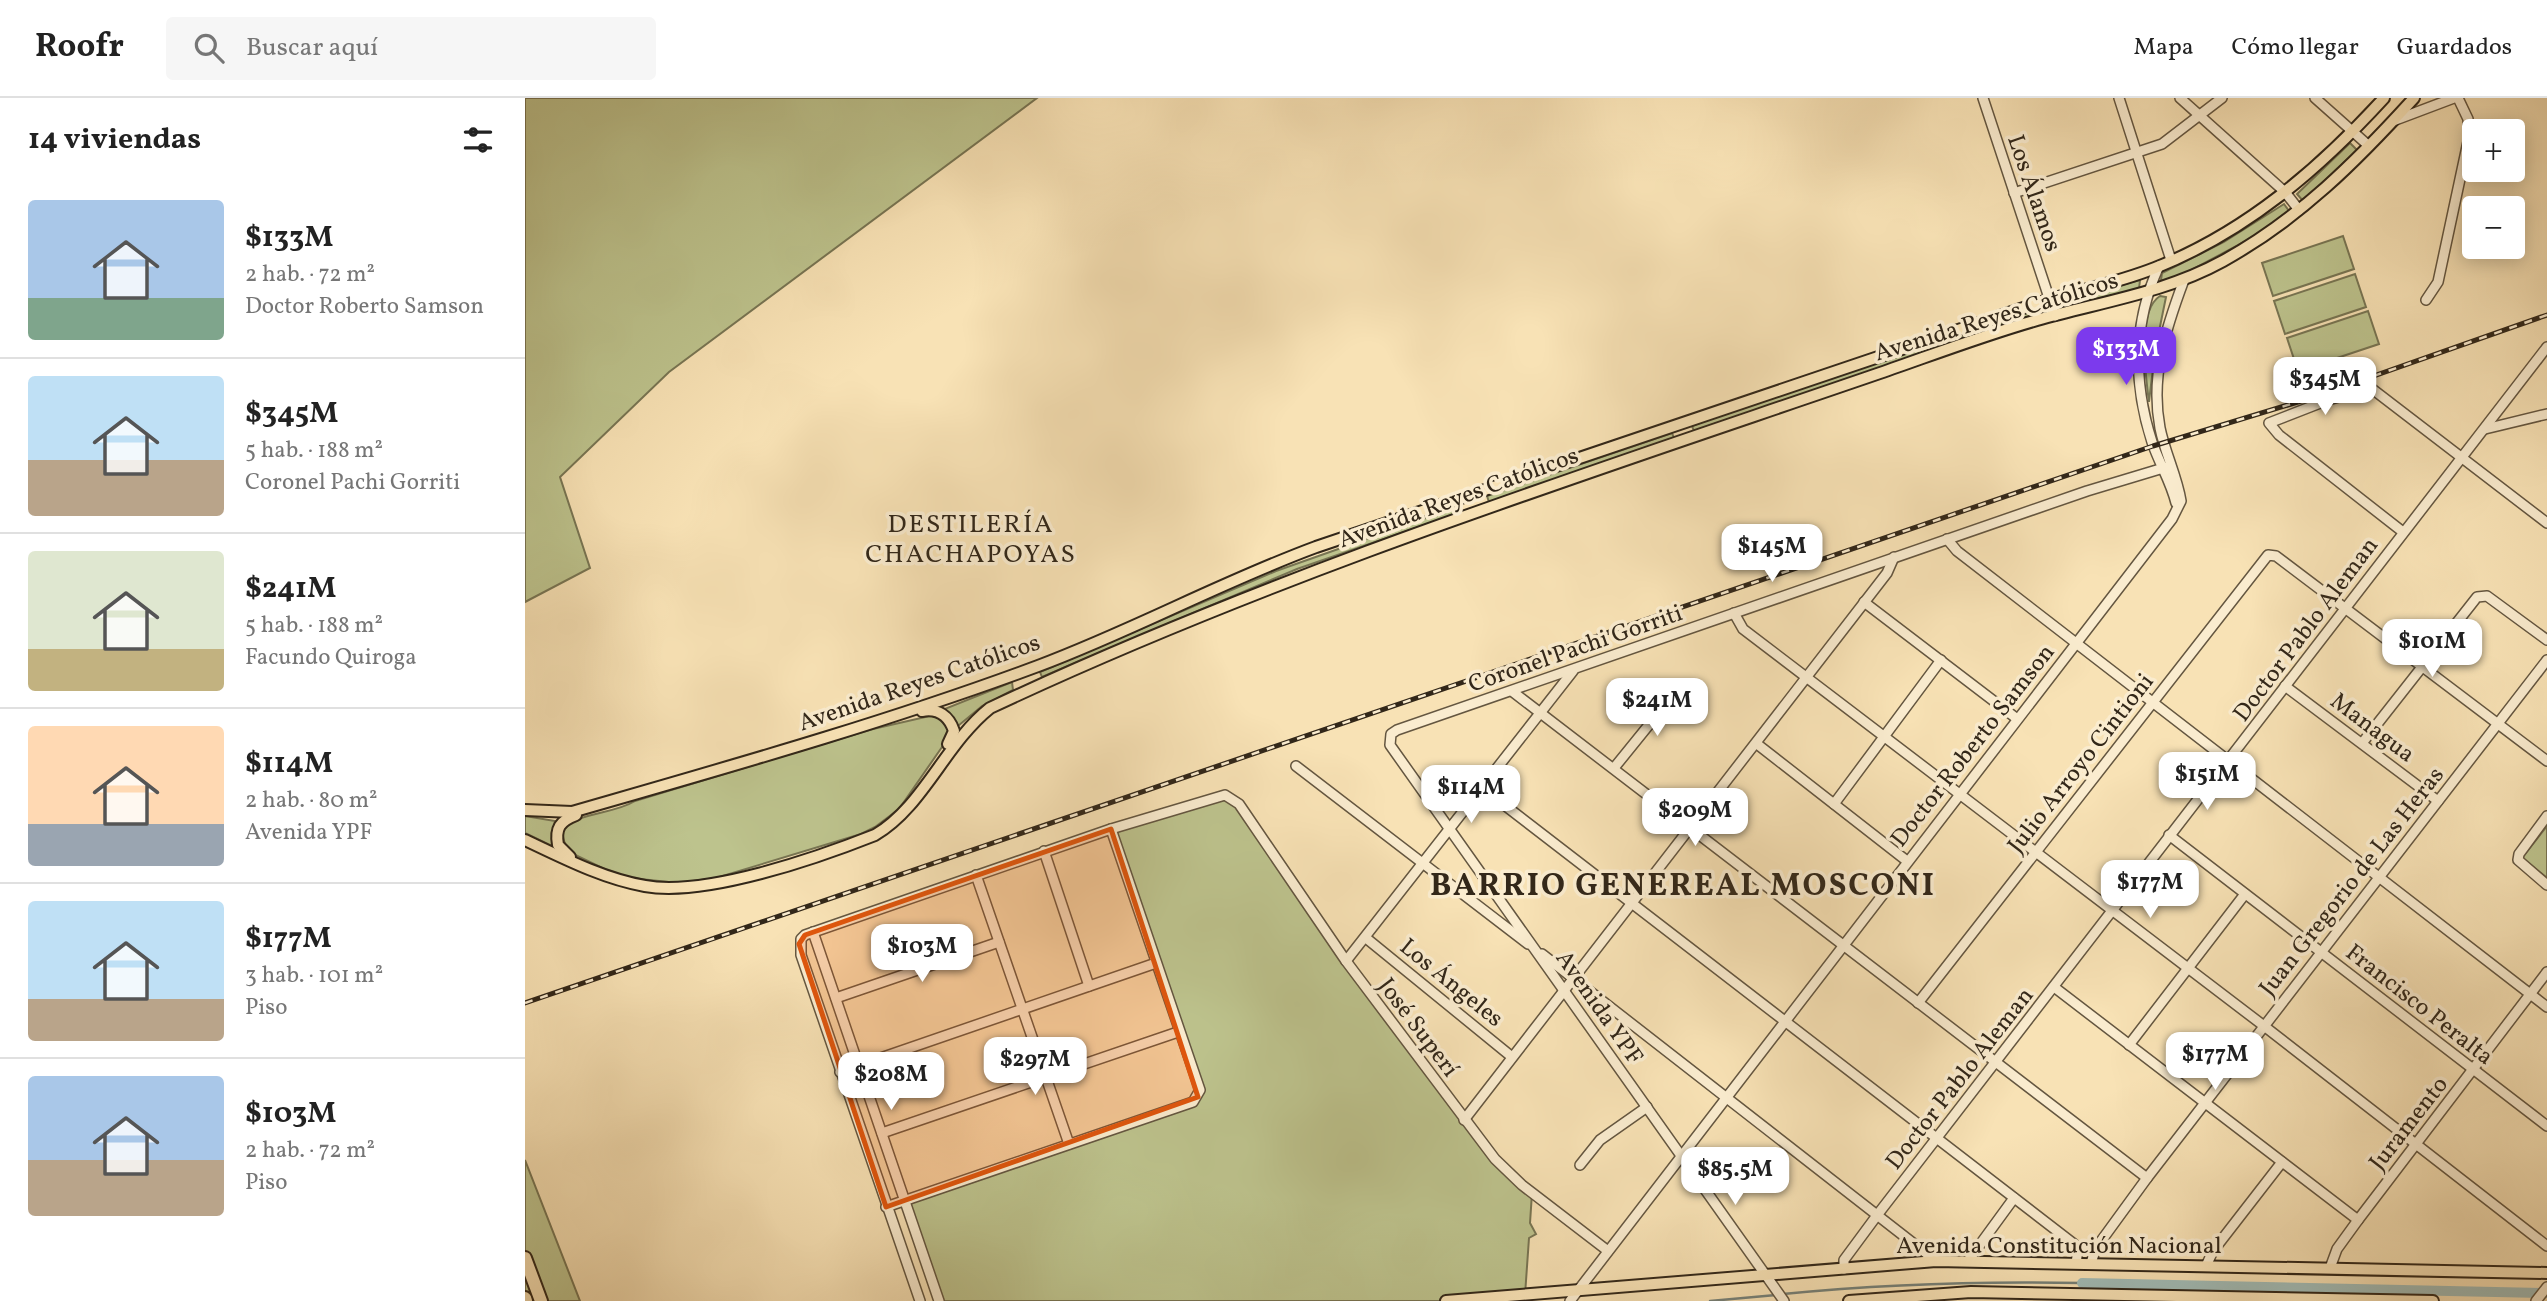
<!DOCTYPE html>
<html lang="es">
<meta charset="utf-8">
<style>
:root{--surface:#fff;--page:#f6f6f6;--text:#222;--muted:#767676;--line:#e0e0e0;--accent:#7c3aed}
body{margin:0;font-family:Vollkorn,serif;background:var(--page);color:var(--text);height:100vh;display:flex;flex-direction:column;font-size:26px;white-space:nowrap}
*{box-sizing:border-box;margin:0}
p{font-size:23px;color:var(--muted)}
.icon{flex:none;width:38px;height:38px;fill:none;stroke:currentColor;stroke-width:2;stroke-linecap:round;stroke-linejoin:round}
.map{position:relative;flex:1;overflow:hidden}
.side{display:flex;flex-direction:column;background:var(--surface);width:525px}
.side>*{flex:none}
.buttons{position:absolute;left:1937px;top:21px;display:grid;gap:14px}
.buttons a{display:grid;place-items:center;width:63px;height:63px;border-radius:7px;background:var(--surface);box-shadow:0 4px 18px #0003;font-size:35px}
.price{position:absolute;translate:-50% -60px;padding:0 16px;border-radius:14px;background:#fff;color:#222;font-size:23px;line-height:46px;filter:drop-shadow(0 2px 4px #0008)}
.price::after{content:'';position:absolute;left:50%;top:42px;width:21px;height:16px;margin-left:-10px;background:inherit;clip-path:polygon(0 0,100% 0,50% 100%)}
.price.selected{background:var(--accent);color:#fff}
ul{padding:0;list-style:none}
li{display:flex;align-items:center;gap:21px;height:175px;padding:0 28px}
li+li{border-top:2px solid var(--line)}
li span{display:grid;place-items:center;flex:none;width:196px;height:140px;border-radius:7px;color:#555}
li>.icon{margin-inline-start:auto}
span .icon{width:84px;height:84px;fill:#fffc;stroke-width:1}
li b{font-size:30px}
h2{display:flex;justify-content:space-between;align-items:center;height:84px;padding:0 28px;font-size:30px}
header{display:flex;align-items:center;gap:42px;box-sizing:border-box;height:98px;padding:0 35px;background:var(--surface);border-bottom:2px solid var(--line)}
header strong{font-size:33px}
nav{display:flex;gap:38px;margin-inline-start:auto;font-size:24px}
.search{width:490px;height:63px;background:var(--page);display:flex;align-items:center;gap:18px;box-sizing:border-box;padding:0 24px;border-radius:7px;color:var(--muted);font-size:26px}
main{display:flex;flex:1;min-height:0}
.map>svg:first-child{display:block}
.green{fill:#bdc38d;stroke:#787553;stroke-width:2}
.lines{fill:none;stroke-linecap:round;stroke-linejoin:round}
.stream{stroke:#758078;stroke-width:2.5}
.canal{stroke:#a1bcb7;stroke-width:10}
.minor-casing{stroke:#645640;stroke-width:12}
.major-casing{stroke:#322719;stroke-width:14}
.highway-casing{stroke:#322719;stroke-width:16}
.minor{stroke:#faeccf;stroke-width:9}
.major{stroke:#f8e2b5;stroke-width:10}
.highway{stroke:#f8e2b5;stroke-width:12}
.rail-casing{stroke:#322719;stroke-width:5}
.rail{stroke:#faeccf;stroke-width:2.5;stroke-dasharray:8;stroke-linecap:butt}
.marked{fill:#df560d;fill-opacity:0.2;stroke:#df560d;stroke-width:5;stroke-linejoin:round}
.labels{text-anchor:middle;stroke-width:7;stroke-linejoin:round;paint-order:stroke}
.street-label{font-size:24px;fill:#322719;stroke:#faeccf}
.neighbourhood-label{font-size:26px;letter-spacing:2px;fill:#322719;stroke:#faeccf}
.district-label{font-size:32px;font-weight:bold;letter-spacing:2px;fill:#322719;stroke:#faeccf}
</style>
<header>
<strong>Roofr</strong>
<div class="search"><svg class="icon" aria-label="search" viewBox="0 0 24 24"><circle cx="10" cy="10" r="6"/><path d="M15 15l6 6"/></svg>Buscar aquí</div>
<nav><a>Mapa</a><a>Cómo llegar</a><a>Guardados</a></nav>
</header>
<main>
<section class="side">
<h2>14 viviendas<svg class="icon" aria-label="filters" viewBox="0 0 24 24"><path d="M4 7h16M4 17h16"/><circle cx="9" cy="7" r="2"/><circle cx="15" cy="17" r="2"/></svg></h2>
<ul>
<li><span style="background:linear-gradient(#a9c7e8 70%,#7fa58c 0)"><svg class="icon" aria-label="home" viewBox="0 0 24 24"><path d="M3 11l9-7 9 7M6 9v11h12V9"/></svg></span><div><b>$133M</b><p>2 hab. · 72 m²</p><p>Doctor Roberto Samson</p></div></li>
<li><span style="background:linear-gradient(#bfe0f5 60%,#b9a48a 0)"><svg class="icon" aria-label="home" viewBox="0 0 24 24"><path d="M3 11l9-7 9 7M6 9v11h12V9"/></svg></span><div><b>$345M</b><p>5 hab. · 188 m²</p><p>Coronel Pachi Gorriti</p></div></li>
<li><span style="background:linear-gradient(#dfe7d0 70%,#c2b280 0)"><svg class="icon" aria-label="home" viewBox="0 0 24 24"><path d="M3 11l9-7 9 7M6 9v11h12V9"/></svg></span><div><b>$241M</b><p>5 hab. · 188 m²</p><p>Facundo Quiroga</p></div></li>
<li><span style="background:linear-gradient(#ffd9b3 70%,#9aa5b1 0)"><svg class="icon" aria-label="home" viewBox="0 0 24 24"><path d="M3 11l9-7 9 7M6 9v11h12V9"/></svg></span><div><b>$114M</b><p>2 hab. · 80 m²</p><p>Avenida YPF</p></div></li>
<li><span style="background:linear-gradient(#bfe0f5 70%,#b9a48a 0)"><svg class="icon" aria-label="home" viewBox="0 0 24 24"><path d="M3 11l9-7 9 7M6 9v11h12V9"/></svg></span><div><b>$177M</b><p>3 hab. · 101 m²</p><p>Piso</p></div></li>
<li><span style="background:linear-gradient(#a9c7e8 60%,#b9a48a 0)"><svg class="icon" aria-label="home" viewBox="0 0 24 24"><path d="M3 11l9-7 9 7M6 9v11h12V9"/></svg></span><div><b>$103M</b><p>2 hab. · 72 m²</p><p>Piso</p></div></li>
</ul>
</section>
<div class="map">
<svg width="2022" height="1203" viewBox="0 0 2022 1203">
<rect width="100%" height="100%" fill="#f8e2b5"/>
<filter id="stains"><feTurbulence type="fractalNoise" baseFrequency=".00286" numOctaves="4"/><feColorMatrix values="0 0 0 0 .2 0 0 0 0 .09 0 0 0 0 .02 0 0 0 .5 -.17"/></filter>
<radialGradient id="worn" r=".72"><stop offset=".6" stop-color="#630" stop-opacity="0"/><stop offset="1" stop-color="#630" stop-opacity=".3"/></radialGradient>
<!-- green -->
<g class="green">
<path d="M0,0H512L144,274L35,379L65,470L0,504Z"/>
<path d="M1825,45L1832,52L1778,103L1772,96Z"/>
<path d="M1759,106L1764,113L1732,137L1642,185L1636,182L1637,175L1699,144Z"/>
<path d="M1818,138L1829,171L1748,198L1737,165Z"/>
<path d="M1830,176L1841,209L1760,236L1749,203Z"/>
<path d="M1615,182L1614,191L1539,209L1537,203Z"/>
<path d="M1635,198L1641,199L1630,253L1624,304C1621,280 1611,213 1635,198Z"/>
<path d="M1517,210L1518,214L1510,218L1169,333L1167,328L1203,314Z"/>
<path d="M1843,213L1854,246L1773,273L1762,240Z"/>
<path d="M1147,335L1149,340L964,404L962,398Z"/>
<path d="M935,408L937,414L772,471L517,579L515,574L751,473Z"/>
<path d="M487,584L488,592L457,608L433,628L417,612Z"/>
<path d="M409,617L424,625V639L374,711L350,729L336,736L191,780L153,785L96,779L42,753L36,732C55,713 87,717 110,703L348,631Z"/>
<path d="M706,699L967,1057L1007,1095L1005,1125L1011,1136L1004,1140L1000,1197L918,1203H416L380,1102L671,1002L675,992L586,731Z"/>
<path d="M0,718L30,723L27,743L29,749L0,735Z"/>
<path d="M2022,728V780L1997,760Z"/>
<path d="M0,1062L55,1203H0Z"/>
</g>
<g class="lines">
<!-- stream -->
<g class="stream">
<path d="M1258,1196C1357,1186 1457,1183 1557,1185"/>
<path d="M1185,1203L1251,1197"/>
</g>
<!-- canal -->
<path class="canal" d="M1557,1185L2022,1195"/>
<defs>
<g id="minor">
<path d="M1458,0L1530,218"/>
<path d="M1594,0L1646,162"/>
<path d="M1655,0L1760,94L1774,112"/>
<path d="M1790,0L1844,48"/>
<path d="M1868,23L1929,0"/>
<path d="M1489,95L1637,46L1697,0"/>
<path d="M1634,168C1608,225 1608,285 1627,344C1634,365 1646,384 1651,405"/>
<path d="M1901,202L1913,184L1944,39L1943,21L1933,0"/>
<path d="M1960,331L2022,316"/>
<path d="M1878,434L1754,337L1744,325L1803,302L1846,290L2022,425"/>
<path d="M1422,441L1432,453L2022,909"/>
<path d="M1339,504L1491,620"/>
<path d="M1209,515L1218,531L1739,928L2022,1148"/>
<path d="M1760,588L1913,703"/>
<path d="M988,594L1622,1080"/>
<path d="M1838,644L1952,499L1962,498L2022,542"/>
<path d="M1232,646L1382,763"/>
<path d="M771,668L1003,846"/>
<path d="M1089,670L1140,607L1158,592"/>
<path d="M956,689L1549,1146L1553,1152L1551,1165"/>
<path d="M1309,706L1416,562"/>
<path d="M2022,718L1994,756L1993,762L2022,787"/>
<path d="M1644,737L2022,1028"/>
<path d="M519,753L564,888"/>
<path d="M451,777L544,1046"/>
<path d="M288,834L414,1203"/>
<path d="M841,840L987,959"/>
<path d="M1017,856L1411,1163"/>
<path d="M821,863L1048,573"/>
<path d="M1529,889L1833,1122"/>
<path d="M311,900L474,844"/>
<path d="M1393,905L1743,457L1751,458L2022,663"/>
<path d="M1604,947L1720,796"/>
<path d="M315,974L631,865"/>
<path d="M939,1022L1362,475L1369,459"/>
<path d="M357,1035L653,934"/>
<path d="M1055,1067L1075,1042L1122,1009"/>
<path d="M361,1109L668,1004L675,992L586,731"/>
<path d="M1443,1163L1489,1100"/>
<path d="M1566,1165L1571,1150L1622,1080L2022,562"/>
<path d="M1681,1168L1688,1153L1757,1064"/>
<path d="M1805,1170L1812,1151L1833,1122L2022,874"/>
<path d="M1319,1171V1162L1353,1116L2022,249"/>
<path d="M395,1203L276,857V841L280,837L586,731L700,697L714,706L821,863L970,1061L997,1087L1083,1153"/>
<path d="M1045,1203L1647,421L1656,403C1652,378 1640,355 1635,330C1625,278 1641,230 1659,182"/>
<path d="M1259,1203L865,647L866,636L872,632L1562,393L1645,368"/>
<path d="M2011,1203L2022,1189"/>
</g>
<g id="major">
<path d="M397,613C413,610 424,618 429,633L423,646"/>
<path d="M0,712L47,714C203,669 360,625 513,568C607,533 696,484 791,449L1513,205C1552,193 1592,185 1630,170C1721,134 1794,71 1859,0"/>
<path d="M0,742C38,760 79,781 120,788C180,799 292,760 350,737C398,709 420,646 465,610C752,475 1055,378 1355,275C1407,257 1459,237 1512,222C1575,204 1640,195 1698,163C1774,121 1832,63 1889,0"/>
<path d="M45,759L33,747C30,730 35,723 51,717"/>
<path d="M921,1203L1411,1163L2022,1175"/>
<path d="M1324,1203L1446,1194L1908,1203"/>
</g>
<g id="highway">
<path d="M0,1160L16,1203"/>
<path d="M0,1200L1,1203"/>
</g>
</defs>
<!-- minor casing -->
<use href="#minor" class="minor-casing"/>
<!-- major casing -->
<use href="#major" class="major-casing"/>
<!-- highway casing -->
<use href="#highway" class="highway-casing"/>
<!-- minor -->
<use href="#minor" class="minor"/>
<!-- major -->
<use href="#major" class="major"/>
<!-- highway -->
<use href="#highway" class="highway"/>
<defs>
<path id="rail" d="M0,905L1628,348L1789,299L2022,217"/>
</defs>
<!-- rail casing -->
<use href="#rail" class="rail-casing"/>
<!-- rail -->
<use href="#rail" class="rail"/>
</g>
<!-- marked area -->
<path class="marked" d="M586,731L673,999L361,1109L274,846L280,837Z"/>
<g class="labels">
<!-- street labels -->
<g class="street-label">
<text transform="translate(1510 95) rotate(71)" y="8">Los Álamos</text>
<text transform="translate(1471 218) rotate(-17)" y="8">Avenida Reyes Católicos</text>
<text transform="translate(933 399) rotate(-20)" y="8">Avenida Reyes Católicos</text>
<text transform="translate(1780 531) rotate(-53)" y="8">Doctor Pablo Aleman</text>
<text transform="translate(1050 550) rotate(-19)" y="8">Coronel Pachi Gorriti</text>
<text transform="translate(394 584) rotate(-19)" y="8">Avenida Reyes Católicos</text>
<text transform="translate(1848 629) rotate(37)" y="8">Managua</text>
<text transform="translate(1447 647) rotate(-52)" y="8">Doctor Roberto Samson</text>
<text transform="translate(1555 665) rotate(-52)" y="8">Julio Arroyo Cintioni</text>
<text transform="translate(1826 783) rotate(-52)" y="8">Juan Gregorio de Las Heras</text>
<text transform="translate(927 884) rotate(39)" y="8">Los Ángeles</text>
<text transform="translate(1895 906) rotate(38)" y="8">Francisco Peralta</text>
<text transform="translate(1075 909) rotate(55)" y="8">Avenida YPF</text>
<text transform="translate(894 929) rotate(53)" y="8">José Superí</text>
<text transform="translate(1434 980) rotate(-52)" y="8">Doctor Pablo Aleman</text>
<text transform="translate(1883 1025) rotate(-52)" y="8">Juramento</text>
<text x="1534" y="1155">Avenida Constitución Nacional</text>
</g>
<!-- neighbourhood labels -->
<g class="neighbourhood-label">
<text x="446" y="434">DESTILERÍA<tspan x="446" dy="30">CHACHAPOYAS</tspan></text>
</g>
<!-- district labels -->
<g class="district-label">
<text x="1158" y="797">BARRIO GENEREAL MOSCONI</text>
</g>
</g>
<rect width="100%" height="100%" filter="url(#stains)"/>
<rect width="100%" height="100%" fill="url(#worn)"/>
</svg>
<div class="buttons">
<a>+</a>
<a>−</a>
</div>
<b class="price selected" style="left:1601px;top:289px">$133M</b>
<b class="price" style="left:1800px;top:319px">$345M</b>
<b class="price" style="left:1247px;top:486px">$145M</b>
<b class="price" style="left:1907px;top:581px">$101M</b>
<b class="price" style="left:1132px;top:640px">$241M</b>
<b class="price" style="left:1682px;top:714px">$151M</b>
<b class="price" style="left:946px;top:727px">$114M</b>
<b class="price" style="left:1170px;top:750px">$209M</b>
<b class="price" style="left:1625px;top:822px">$177M</b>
<b class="price" style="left:397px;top:886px">$103M</b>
<b class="price" style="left:1690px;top:994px">$177M</b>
<b class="price" style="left:510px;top:999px">$297M</b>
<b class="price" style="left:366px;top:1014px">$208M</b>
<b class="price" style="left:1210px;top:1109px">$85.5M</b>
</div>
</main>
